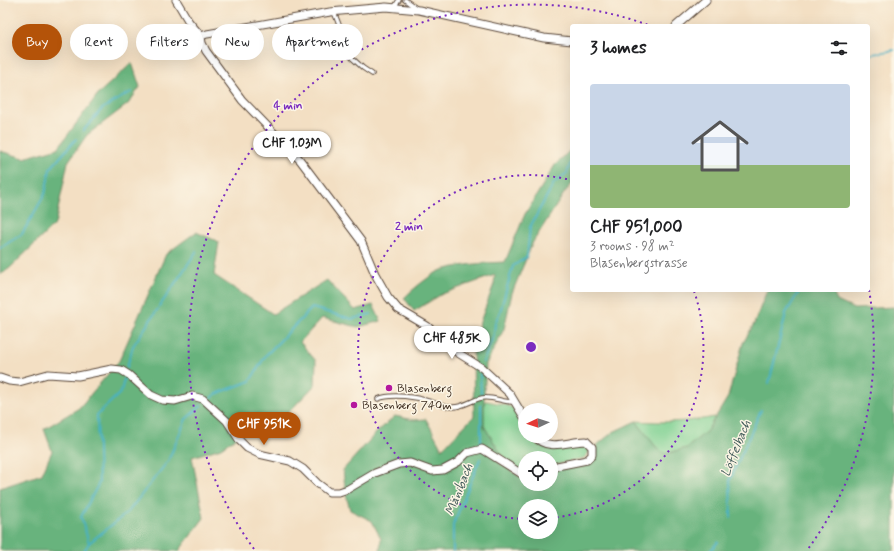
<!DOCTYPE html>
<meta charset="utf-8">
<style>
:root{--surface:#fff;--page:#f6f6f6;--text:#202124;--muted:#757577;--accent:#b45309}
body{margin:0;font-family:Mynerve,sans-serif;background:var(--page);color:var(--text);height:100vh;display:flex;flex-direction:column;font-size:15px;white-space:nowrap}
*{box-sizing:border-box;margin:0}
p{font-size:13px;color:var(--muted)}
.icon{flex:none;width:22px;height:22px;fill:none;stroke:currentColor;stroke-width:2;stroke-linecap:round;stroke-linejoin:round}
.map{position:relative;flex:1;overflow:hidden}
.sheet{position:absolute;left:570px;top:24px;width:300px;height:268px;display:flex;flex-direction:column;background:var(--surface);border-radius:4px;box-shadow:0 4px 16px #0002}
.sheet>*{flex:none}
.guide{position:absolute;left:12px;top:24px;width:380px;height:36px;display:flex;gap:8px}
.needle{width:26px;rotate:266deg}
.controls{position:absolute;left:518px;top:403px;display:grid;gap:8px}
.controls a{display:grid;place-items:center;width:40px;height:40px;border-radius:50%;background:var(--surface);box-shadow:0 4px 16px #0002;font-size:20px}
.price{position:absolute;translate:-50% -34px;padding:0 9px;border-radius:14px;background:#fff;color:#222;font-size:13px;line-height:26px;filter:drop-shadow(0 1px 2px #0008)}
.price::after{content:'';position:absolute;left:50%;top:24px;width:12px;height:9px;margin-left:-6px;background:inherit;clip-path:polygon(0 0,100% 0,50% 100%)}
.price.active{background:var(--accent);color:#fff}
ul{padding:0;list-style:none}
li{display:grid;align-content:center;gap:8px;height:212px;padding:0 20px}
li span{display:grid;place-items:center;height:124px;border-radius:4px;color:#555}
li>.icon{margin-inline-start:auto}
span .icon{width:72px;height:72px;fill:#fffc;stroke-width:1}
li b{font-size:17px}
h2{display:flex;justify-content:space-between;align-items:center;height:48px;padding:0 20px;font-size:17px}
.tag{padding:0 14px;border-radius:18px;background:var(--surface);box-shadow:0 4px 16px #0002;font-size:14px;line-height:36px}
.tag.active{background:var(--accent);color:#fff}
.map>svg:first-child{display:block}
.green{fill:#7fd193;stroke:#5d7e58}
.forest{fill:#67b37d;stroke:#516e4e;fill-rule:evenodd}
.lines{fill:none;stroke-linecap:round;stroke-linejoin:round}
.stream{stroke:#46b1c4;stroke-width:2}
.lane-casing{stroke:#574537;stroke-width:5.5}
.street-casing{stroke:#574537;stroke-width:9}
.lane{stroke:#fff;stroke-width:3.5}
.street{stroke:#fff;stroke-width:7}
.ring{fill:none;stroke:#7b2cbf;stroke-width:2;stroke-dasharray:2 4}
.poi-dot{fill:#b5179e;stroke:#fcf5e5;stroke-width:1.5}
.labels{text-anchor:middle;stroke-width:3;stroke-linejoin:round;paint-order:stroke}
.poi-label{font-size:12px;fill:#3b2a1e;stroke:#fcf5e5;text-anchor:start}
.water-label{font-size:13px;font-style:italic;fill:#3f5958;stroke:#fcf5e5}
.centre{fill:#7b2cbf;stroke:#fcf5e5;stroke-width:2}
.ring-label{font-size:12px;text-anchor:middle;font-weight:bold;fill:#7b2cbf;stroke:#fcf5e5;stroke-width:3;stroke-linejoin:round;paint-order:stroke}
</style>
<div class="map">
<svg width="894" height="551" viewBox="0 0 894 551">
<rect width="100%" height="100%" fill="#fcf5e5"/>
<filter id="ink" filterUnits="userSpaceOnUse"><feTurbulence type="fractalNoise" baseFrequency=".025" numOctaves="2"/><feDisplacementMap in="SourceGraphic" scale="8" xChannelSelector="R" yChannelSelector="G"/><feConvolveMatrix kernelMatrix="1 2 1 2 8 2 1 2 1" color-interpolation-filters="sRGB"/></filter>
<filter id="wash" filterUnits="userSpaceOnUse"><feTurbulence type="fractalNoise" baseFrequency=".012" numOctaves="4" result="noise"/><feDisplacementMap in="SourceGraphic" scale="16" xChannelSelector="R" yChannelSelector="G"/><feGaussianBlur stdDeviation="0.9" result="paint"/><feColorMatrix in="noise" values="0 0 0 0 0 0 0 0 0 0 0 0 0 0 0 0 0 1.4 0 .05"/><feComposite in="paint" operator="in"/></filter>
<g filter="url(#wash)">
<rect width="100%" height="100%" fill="#f3dfc3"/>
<!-- green -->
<g class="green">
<path d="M486,401C511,406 525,406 525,436H531L537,445C556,450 568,442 586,445L590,451L584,458L551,466V458H525V473L505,460L484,426V402Z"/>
<path d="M715,417L707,431L687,448L665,454L656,447L636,421C663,423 689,422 715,417Z"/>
</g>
<!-- forest -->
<g class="forest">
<path d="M132,63L140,87L128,104L87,135L68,162L55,224L10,268L0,275V151L24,158L58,148L98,94Z"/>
<path d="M572,148V184L565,192L533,242L512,293L504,329L486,364L484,396V426L501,454L497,461L525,480V484H551V471L593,458L597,445L613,432L636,421L656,447L665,454L687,448L707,431L728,397L743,343L754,324L767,290H832L837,301L854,309L894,307V551H380L381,539L372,521L350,510L346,495L343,470L376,433L395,416L414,420L426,419L442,449L474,416L473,353L480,322L494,284L495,275L442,294L414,311L404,298C413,289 431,274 442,270C463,264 484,263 505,262L525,214L555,165ZM525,506H551V532H525Z"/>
<path d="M196,232L219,242L214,275L273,314L327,280L355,310L373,305L381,321L358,327L322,318L300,342L316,361L315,385L282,419L258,422L221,448L192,457L204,518L179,551H2L0,548V488L42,474L52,451L44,429L79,408L119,361L166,254Z"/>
</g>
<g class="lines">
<!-- stream -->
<g class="stream">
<path d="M868,55L894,50"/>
<path d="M83,131L102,109L131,92"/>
<path d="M0,248L22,234L45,194L50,169L76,139"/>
<path d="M483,362L494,334L495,323L500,312L513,266L527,257L530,227L554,183L567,173L572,158"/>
<path d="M127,367L133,346L196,252"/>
<path d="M480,374L481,393"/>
<path d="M769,383L786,313L800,290"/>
<path d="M211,398L216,394L250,381L266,355L312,308L352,319L371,314"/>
<path d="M481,443V405"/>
<path d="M731,517L730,480L761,410"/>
<path d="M89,543L81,517L99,483L97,415L121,392L124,379"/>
<path d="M84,551L89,543L128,512L168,461L186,419L201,406"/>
<path d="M453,551V525L480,459"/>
<path d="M710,551L718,542"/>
</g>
</g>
</g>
<g filter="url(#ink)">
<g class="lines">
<defs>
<g id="lane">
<path d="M405,0L416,8"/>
<path d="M394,8L399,0"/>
<path d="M334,12L352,58L363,68L372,74"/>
<path d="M378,399C392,393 417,397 432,402C438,404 446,408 453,407C464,407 471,400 482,398C493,396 504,403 515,402"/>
</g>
<g id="street">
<path d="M176,0L189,22L201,36L202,43L206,51L242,100L300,160L349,225L361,241L375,274L388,297L398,309L427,326L458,353L482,368L510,394L525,419"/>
<path d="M676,26L706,0"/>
<path d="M201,36L207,34L330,12L386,7L419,10L544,38L572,41"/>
<path d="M0,378L9,381L19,382L48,374L78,376L112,369L121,370L129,375L151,395L162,400L175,401L192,396L203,399L227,421L240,441L247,448L259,454L290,461L303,469L317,483L329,492H339L348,489L375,473L399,464L410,463L432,471L443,470L458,462L467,453L482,449L525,476"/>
<path d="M534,436C548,452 568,441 586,441L592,447V455L587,460L557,466L551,469"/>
</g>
</defs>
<!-- lane casing -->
<use href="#lane" class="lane-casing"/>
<!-- street casing -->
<use href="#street" class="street-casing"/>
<!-- lane -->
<use href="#lane" class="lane"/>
<!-- street -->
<use href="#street" class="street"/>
</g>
</g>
<!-- distance rings -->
<g class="ring">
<path d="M525 519A172 172 0 1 1 571 180M694 291A172 172 0 0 1 552 518"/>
<path d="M254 549A343 343 0 0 1 651 26M868 284A343 343 0 0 1 808 549"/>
</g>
<!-- markers -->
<g class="poi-dot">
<circle cx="389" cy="388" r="4"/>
<circle cx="354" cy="405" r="4"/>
</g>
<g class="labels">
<!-- poi labels -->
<g class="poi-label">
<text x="397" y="392">Blasenberg</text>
<text x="362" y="409">Blasenberg 740m</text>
</g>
<!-- water labels -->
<g class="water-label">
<text transform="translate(735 448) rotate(-68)" y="5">Löffelbach</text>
<text transform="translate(458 489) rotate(-68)" y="5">Mänibach</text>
</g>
</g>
<circle cx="531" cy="347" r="6" class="centre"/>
<g class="ring-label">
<text x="288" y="109">4 min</text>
<text x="409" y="230">2 min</text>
</g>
</svg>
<div class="controls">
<a><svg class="needle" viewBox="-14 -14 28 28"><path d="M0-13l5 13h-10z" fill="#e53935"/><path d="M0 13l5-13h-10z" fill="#757577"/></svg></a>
<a><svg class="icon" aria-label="locate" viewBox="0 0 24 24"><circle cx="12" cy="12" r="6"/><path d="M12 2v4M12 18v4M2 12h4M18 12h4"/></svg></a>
<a><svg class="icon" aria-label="layers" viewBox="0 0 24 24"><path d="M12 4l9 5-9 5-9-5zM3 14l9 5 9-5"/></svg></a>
</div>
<b class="price" style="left:292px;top:165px">CHF 1.03M</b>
<b class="price" style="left:452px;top:360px">CHF 485K</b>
<b class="price active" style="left:264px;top:446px">CHF 951K</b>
<div class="guide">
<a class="tag active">Buy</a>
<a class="tag">Rent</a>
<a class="tag">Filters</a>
<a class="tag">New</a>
<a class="tag">Apartment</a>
</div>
<section class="sheet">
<h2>3 homes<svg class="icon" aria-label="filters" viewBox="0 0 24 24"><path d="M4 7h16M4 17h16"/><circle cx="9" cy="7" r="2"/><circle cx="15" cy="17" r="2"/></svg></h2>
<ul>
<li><span style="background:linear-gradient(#c9d6e8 65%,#8fb573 0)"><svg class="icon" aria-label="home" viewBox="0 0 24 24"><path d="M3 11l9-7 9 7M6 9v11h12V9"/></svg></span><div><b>CHF 951,000</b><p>3 rooms · 98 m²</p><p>Blasenbergstrasse</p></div></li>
</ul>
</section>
</div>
